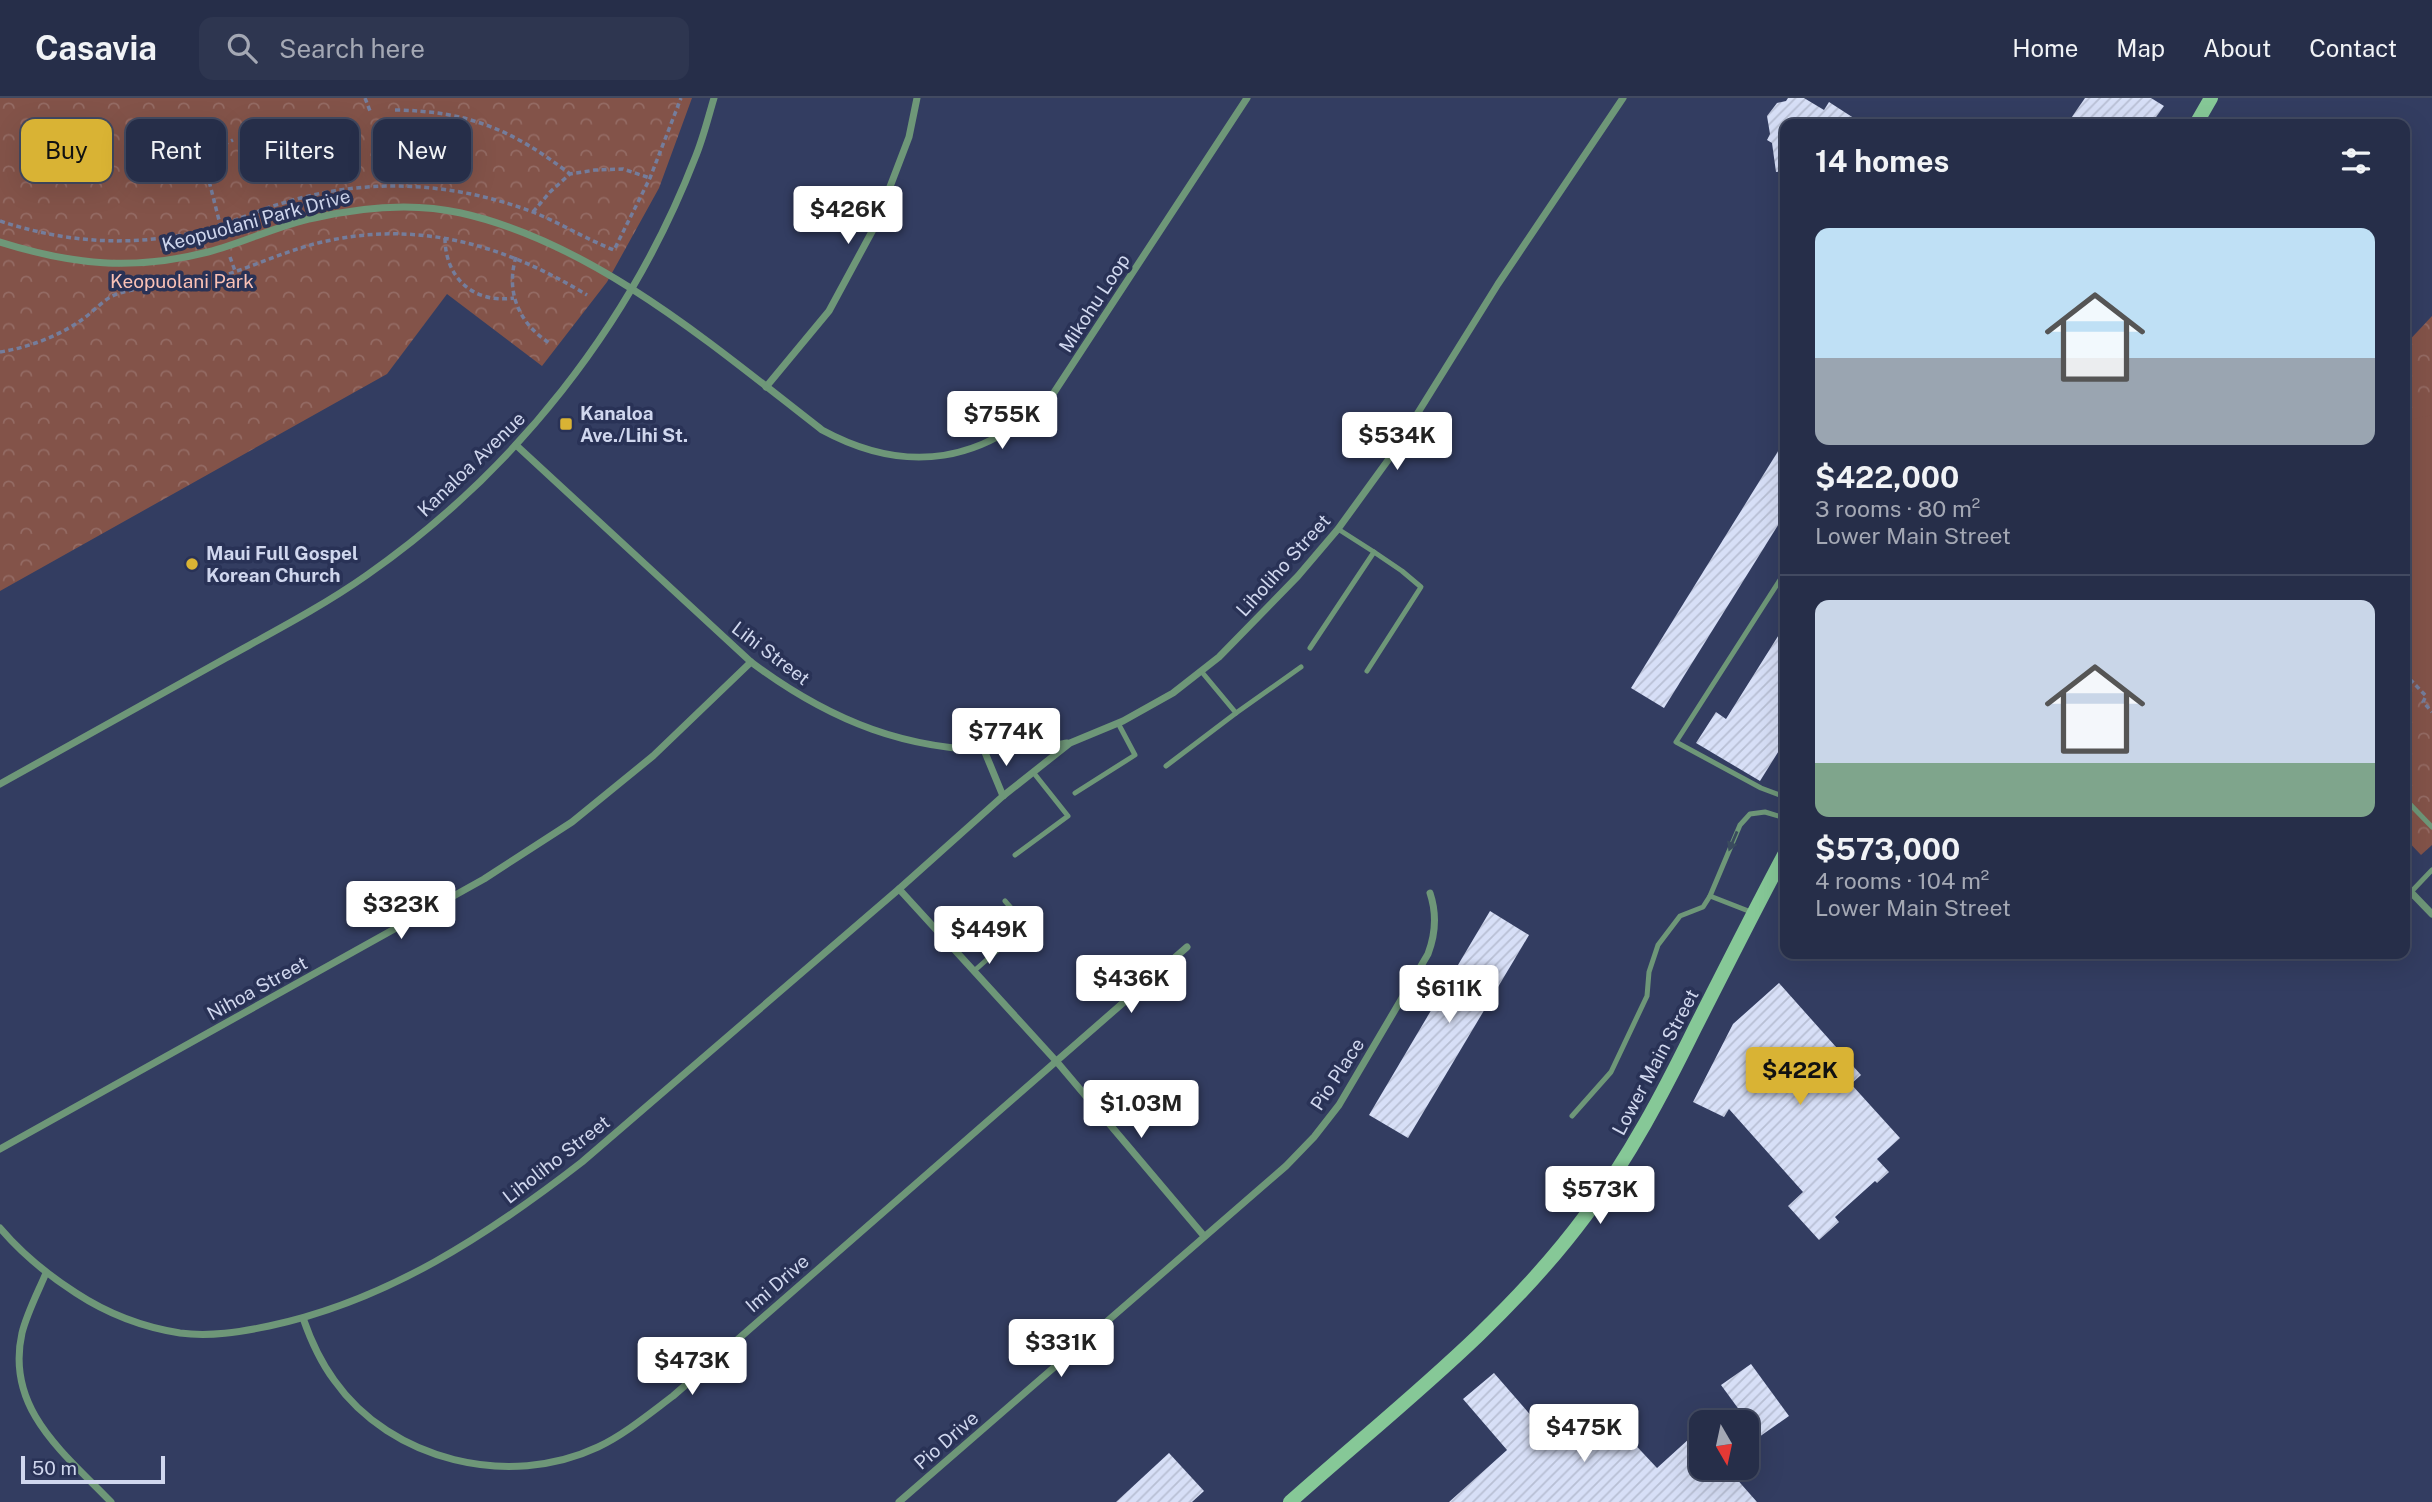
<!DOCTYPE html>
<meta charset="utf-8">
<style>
:root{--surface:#262e49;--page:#2e3650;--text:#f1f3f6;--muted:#a4a8b4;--line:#424a61;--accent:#d9b334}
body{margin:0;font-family:"Public Sans",sans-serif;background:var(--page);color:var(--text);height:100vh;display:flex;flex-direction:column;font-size:26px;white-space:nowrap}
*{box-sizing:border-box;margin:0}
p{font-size:23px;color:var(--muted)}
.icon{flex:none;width:38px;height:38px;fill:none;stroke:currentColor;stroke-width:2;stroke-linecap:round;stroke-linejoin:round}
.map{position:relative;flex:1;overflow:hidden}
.drawer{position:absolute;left:1780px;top:21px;width:630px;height:840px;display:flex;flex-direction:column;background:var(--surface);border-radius:14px;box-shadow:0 7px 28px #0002,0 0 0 2px var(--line)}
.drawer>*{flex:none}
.top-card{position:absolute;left:21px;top:21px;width:665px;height:63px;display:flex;gap:14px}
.needle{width:46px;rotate:171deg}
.controls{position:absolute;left:1689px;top:1312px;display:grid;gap:14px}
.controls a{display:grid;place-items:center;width:70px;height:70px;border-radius:14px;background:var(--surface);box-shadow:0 7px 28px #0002,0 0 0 2px var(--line);font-size:35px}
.scale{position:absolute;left:21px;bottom:18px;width:144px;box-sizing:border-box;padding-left:7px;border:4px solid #d0d7ee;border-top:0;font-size:19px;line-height:24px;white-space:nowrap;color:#d0d7ee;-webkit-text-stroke:5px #293256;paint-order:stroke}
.price{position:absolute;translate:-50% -60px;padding:0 16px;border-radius:7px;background:#fff;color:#222;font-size:23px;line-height:46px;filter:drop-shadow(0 2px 4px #0008)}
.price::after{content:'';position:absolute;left:50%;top:42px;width:21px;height:16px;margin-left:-10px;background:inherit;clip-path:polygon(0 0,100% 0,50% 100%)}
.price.current{background:var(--accent);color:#111}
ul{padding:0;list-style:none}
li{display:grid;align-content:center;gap:14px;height:371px;padding:0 35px}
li+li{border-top:2px solid var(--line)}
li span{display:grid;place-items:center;height:217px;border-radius:14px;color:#555}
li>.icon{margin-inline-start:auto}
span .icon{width:126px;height:126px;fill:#fffc;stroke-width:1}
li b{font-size:30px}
h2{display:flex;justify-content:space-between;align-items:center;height:84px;padding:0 35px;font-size:30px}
.chip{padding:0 24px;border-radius:14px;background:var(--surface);box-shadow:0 7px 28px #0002,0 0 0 2px var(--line);font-size:24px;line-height:63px}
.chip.current{background:var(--accent);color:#111}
header{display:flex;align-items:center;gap:42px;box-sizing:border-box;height:98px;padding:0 35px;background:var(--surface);border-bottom:2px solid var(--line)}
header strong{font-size:33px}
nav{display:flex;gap:38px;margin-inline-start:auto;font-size:24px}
.search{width:490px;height:63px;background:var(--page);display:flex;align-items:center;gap:18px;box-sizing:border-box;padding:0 24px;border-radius:14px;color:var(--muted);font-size:26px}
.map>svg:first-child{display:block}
.forest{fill:url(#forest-crowns)}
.pitch{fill:#835349}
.building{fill:url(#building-hatch)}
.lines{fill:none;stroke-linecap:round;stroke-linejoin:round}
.path{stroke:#747d9c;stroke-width:3.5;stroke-dasharray:5 3.5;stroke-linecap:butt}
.lane{stroke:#6e9778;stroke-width:5}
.street{stroke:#6e9778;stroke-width:7}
.secondary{stroke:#86c897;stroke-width:14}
.oneway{fill:#3a4b5e}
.poi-dot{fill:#d9b334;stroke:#293256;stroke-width:2.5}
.labels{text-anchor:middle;stroke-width:7;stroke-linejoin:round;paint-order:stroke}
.street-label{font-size:19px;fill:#d0d7ee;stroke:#293256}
.park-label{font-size:19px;fill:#fac1b5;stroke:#293256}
.poi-label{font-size:19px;font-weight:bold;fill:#d0d7ee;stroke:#293256;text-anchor:start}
</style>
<header>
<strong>Casavia</strong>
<div class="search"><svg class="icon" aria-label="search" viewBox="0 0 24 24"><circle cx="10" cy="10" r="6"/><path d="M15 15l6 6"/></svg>Search here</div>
<nav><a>Home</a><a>Map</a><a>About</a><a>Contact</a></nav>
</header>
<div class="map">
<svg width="2432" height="1404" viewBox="0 0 2432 1404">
<defs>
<pattern id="forest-crowns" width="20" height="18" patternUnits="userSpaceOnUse" patternTransform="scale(1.75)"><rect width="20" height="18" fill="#835349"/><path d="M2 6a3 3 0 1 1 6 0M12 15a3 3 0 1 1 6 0" fill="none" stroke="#946b64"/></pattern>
<pattern id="building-hatch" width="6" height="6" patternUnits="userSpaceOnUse" patternTransform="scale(1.75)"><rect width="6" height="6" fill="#d7dff7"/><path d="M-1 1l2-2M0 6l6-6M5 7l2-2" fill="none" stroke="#b8bfd4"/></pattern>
</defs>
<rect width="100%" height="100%" fill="#333d61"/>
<!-- forest -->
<g class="forest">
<path d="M0,0H692L659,90L607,184L542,268L447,196L387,276L0,493Z"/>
<path d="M2432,218V747L2421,757L2404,739V248Z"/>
</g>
<!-- pitch -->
<path class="pitch" d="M2432,317V601L2405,573L2404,323Z"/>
<!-- building -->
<g class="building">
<path d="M1788,0H1804L1824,12L1829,4L1863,26H1785V73L1776,74L1772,45L1767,42L1770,36L1767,18L1777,5L1786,3Z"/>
<path d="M2085,0H2151L2164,8L2151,26H2067Z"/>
<path d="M1785,342V416L1664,610L1631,590Z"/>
<path d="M1785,527V643L1760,683L1696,645L1716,614L1726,621Z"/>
<path d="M1490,813L1529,837L1408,1040L1369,1017Z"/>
<path d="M1779,885L1861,977L1851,986L1900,1040L1877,1061L1889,1074L1877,1085L1875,1083L1835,1119L1839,1124L1819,1142L1788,1108L1803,1094L1729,1011L1724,1019L1693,1004L1733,926Z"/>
<path d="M1751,1266L1789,1318L1759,1339L1721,1287Z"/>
<path d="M1494,1275L1560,1351L1585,1328L1594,1339L1606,1328L1620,1344L1627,1338L1657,1370L1701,1330V1370H1727L1757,1404H1449L1507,1352L1463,1301Z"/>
<path d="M1169,1355L1204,1393L1192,1404H1116Z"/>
</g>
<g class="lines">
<!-- path -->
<g class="path">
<path d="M365,0L370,13"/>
<path d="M395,12C468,13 513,32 570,76"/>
<path d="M533,114L550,94L570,76L595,72L623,71L650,80"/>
<path d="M0,123C72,147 146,150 218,128C240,121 261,111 283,105C318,94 356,88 393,88C440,88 488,97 533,114C560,125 586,141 614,152L650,80L681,0"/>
<path d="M223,138L205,67L214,51L233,42"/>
<path d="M445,140C445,180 474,206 514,200"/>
<path d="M230,159L235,173"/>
<path d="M516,159C505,195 520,227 551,246"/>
<path d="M0,254C30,249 59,238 83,221C94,213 105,200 117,196C148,186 181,189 212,181C248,171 282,154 318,145C416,121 503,146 587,197"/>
<path d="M2404,575L2426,598L2423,604L2432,614"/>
</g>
<!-- lane -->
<g class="lane">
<path d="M1785,474L1676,644L1761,690L1785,699"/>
<path d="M1310,550L1374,454L1338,431"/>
<path d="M1367,573L1421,489L1402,473L1374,454"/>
<path d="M1236,615L1301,569"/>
<path d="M1166,668L1236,615L1201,573"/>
<path d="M1075,695L1135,657L1118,625"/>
<path d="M2404,700L2432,729"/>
<path d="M1015,757L1068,718L1033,674"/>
<path d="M2411,794L2432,772"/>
<path d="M1751,814L1710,798L1740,727L1750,716L1765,714L1785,720"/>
<path d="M974,873L1026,827L1005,803"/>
<path d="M1572,1018L1611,974L1647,898L1649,874L1658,847L1680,818L1703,809L1710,798"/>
</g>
<!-- street -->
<g class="street">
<path d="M0,144C73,167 133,173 208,154C244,145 278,127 314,120C362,109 413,104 461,115C595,145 716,250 822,332C907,378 985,365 1053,296L1247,0"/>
<path d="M766,289L829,213L875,128L909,39L917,0"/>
<path d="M516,347L751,564C830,623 909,655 1009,652C1028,652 1048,648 1067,645"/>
<path d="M984,652L1003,698"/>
<path d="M0,686C75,644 151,602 226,560C273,534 323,508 367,477C514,374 630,228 695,60C703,41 708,20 714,0"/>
<path d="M2404,787L2432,816"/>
<path d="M899,791L1057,964L1204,1138"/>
<path d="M0,1051L484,781L572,724L653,658L751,564"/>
<path d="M0,1130C22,1156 48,1177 76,1195C108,1216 142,1229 180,1235C210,1239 240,1234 269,1228C387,1203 488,1137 582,1064L899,791L1003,698L1070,645L1123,623L1173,595L1219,559L1298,478L1338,431L1391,358L1498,186L1623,0"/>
<path d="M46,1175C38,1194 27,1215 22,1235C5,1311 64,1355 111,1404"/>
<path d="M303,1220C311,1243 320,1263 334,1282C391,1363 509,1391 598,1349C625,1336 649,1316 673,1298L1187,849"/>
<path d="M899,1404L1286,1068L1314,1039L1339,1007L1428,856C1436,835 1437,816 1430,795"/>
</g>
<!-- secondary -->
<g class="secondary">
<path d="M2196,26L2211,0"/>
<path d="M1290,1404C1392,1313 1504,1228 1586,1117C1630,1058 1663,995 1695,930C1725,871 1754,813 1785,755"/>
</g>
</g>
<!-- one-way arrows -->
<defs><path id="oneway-solid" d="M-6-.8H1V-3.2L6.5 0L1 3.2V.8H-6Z" transform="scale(1.75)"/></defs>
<use class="oneway" href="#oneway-solid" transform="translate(1733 743) rotate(113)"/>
<!-- markers -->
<g class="poi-dot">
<rect x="559" y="319" width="14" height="14" rx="3.5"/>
<circle cx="192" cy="466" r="7"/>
</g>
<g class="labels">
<!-- street labels -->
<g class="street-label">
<text transform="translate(256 122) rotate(-15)" y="7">Keopuolani Park Drive</text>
<text transform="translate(1094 205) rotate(-57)" y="7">Mikohu Loop</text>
<text transform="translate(471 366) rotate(-44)" y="7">Kanaloa Avenue</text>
<text transform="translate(1283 467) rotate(-48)" y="7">Liholiho Street</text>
<text transform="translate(771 555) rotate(37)" y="7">Lihi Street</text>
<text transform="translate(257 890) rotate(-29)" y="7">Nihoa Street</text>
<text transform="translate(1655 964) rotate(-62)" y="7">Lower Main Street</text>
<text transform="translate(1337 976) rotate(-57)" y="7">Pio Place</text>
<text transform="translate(556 1061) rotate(-38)" y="7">Liholiho Street</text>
<text transform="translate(777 1185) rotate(-41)" y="7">Imi Drive</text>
<text transform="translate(946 1342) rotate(-41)" y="7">Pio Drive</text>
</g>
<!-- park labels -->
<g class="park-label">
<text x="182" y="190">Keopuolani Park</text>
</g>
<!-- poi labels -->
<g class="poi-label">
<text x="580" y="322">Kanaloa<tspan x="580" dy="22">Ave./Lihi St.</tspan></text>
<text x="206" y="462">Maui Full Gospel<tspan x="206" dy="22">Korean Church</tspan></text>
</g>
</g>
</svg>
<div class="controls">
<a><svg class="needle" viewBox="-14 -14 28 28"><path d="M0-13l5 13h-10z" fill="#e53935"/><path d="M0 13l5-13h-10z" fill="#a4a8b4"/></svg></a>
</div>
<div class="scale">50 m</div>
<b class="price" style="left:848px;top:148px">$426K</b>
<b class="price" style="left:1002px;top:353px">$755K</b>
<b class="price" style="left:1397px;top:374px">$534K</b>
<b class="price" style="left:1006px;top:670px">$774K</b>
<b class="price" style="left:401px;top:843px">$323K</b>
<b class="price" style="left:989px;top:868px">$449K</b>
<b class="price" style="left:1131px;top:917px">$436K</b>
<b class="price" style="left:1449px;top:927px">$611K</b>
<b class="price current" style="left:1800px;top:1009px">$422K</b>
<b class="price" style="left:1141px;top:1042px">$1.03M</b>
<b class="price" style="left:1600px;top:1128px">$573K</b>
<b class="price" style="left:1061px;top:1281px">$331K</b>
<b class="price" style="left:692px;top:1299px">$473K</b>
<b class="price" style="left:1584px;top:1366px">$475K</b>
<div class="top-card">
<a class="chip current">Buy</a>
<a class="chip">Rent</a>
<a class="chip">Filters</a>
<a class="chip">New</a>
</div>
<section class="drawer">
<h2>14 homes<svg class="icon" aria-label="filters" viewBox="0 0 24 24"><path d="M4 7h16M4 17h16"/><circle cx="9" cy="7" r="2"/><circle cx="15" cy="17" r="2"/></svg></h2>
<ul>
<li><span style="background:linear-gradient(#bfe0f5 60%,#9aa5b1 0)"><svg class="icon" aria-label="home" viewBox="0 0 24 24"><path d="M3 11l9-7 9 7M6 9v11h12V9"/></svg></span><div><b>$422,000</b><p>3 rooms · 80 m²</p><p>Lower Main Street</p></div></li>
<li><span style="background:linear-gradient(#c9d6e8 75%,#7fa58c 0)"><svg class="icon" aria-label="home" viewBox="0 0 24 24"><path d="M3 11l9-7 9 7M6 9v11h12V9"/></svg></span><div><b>$573,000</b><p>4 rooms · 104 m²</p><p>Lower Main Street</p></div></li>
</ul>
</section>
</div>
